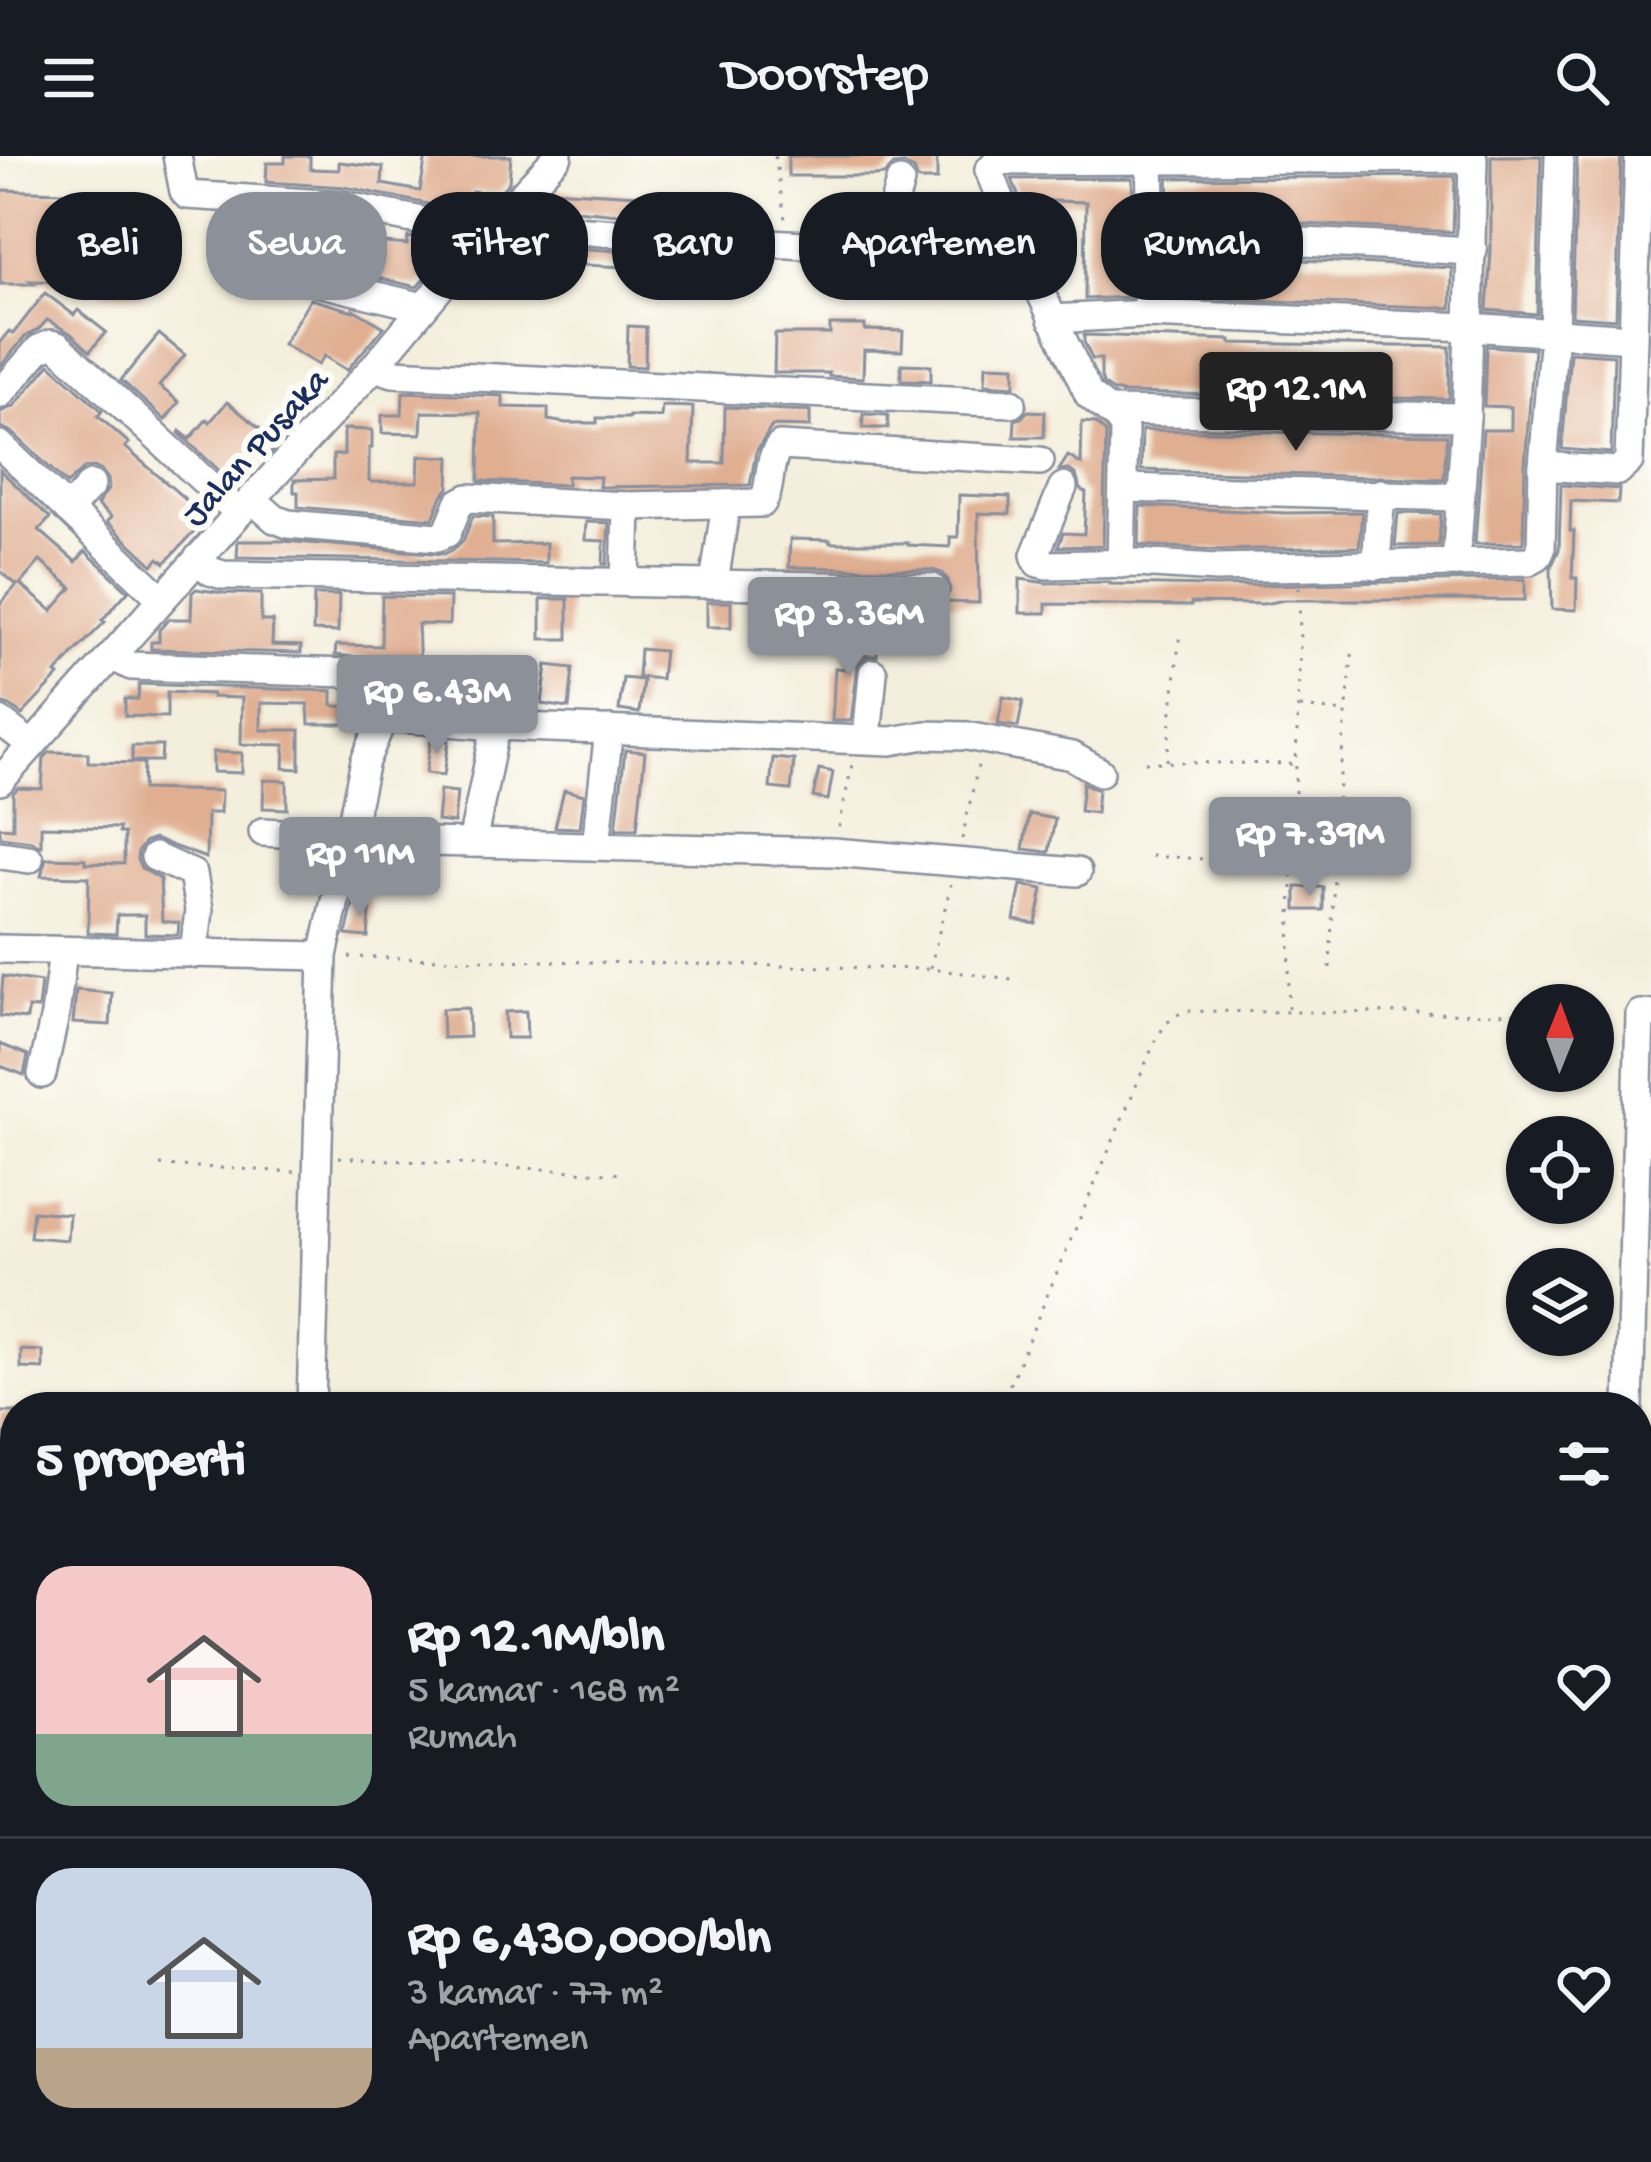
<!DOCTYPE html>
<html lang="id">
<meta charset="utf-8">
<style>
:root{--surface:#171b24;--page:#20242c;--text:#f1f3f6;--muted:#9ea1a6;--line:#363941;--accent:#8c9099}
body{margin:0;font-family:"Gochi Hand",sans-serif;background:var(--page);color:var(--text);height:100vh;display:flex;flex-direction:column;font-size:45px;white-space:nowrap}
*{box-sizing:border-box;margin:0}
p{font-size:39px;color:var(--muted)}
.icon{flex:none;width:66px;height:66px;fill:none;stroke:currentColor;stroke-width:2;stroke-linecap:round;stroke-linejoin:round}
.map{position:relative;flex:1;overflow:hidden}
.side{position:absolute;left:0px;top:1236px;width:1653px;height:771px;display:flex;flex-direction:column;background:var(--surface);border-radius:48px 48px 0 0;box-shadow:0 3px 9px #0004}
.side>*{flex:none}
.banner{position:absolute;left:36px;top:36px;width:1581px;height:108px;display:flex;gap:24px}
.needle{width:78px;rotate:1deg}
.controls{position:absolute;left:1506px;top:828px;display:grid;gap:24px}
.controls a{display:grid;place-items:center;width:108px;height:108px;border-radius:50%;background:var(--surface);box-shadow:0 3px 9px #0004;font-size:60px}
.price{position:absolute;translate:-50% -102px;padding:0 27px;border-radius:12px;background:var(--accent);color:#fff;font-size:39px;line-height:78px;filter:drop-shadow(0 3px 6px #0008)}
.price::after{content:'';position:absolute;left:50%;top:72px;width:36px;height:27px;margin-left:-18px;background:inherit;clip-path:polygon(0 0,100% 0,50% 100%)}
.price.selected{background:#222;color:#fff}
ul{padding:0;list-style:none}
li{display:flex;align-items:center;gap:36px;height:300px;padding:0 36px}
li+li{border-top:3px solid var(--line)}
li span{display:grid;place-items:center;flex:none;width:336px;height:240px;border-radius:36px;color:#555}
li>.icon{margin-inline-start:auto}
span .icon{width:144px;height:144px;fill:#fffc;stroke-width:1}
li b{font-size:51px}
h2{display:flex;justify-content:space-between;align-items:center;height:144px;padding:0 36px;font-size:51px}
.chip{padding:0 42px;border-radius:48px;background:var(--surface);box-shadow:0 3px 9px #0004;font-size:42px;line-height:108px}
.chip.selected{background:var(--accent);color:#fff}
header{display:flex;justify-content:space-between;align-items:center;height:156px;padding:0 36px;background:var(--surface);font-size:54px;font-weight:600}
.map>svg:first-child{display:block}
.building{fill:#e0ae91;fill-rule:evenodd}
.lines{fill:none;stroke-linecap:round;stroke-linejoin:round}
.minor-casing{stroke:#888f9d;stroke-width:32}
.path{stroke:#888f9d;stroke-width:3;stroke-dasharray:3 9;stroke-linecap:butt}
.minor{stroke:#fff;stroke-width:27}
.labels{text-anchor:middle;stroke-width:12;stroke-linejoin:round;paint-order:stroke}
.street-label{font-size:36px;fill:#1b2f5e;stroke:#fdfcf7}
</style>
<header><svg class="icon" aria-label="menu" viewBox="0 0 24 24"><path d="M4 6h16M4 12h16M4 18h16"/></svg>Doorstep<svg class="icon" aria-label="search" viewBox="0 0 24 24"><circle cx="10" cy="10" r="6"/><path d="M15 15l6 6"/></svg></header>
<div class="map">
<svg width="1651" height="2006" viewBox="0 0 1651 2006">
<rect width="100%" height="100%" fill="#fdfcf7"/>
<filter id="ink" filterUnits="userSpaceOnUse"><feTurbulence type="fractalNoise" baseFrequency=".00833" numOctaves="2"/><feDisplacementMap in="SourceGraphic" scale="24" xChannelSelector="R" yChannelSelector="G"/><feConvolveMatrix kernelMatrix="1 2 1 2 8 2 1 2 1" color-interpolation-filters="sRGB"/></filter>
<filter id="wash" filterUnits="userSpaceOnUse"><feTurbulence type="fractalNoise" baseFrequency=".004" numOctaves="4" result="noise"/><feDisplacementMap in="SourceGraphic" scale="48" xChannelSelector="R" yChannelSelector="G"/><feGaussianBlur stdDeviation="2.7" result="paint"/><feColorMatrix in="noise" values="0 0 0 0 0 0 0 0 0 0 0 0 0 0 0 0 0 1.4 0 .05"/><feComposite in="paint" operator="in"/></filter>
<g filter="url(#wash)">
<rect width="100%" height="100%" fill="#f4efdc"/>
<g id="blocks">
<!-- building -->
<g class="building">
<path d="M285,0H310V13L339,14V6L383,11L382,28L420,35L426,0H511L509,26L499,37L472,35L469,47L450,43L448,52L345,31L266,26L267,7H285Z"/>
<path d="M788,0H937V24H918L914,14L904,8L894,9L884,19L874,20H788Z"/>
<path d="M1491,0H1541L1537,158L1487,154L1491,95Z"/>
<path d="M1577,0H1621L1616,163L1572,160Z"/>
<path d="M1455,20L1453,76L1170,61L1168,22Z"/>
<path d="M1132,22L1134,78L1129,141L1085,143L1086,46L1020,44L1012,23Z"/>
<path d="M0,34L93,37L90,95L145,97L144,138L102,137V127L30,125L34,128H0Z"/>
<path d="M551,34L673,41L672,63L544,51L545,40Z"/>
<path d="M245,61L268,62L267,66L295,69L294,76L324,79L325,66L352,69L351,84L407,89L408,81L427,84L425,95L431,96L429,115H425V122L417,131L356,117L357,112L329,110L242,90Z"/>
<path d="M512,80L574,92L766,105V114L684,110V114L545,107L540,134L507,129L512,101H509Z"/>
<path d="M1169,97L1452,112L1451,152L1165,141Z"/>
<path d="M45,137L74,159L78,154L106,176L90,195L70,177L47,164L39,173L25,181L0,211V186L9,175L13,178Z"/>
<path d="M310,143L353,155V153L384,171L347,214L324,200L318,209L283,188Z"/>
<path d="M830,169H865V174L903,175L902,195L864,194L863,222L829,220V217H774L775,178H830Z"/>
<path d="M628,170L646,171L645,211L627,210Z"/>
<path d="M159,178L185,199L159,230L179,246L165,264L121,224Z"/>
<path d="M1084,179L1231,184V187L1450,191L1449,243L1122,237L1113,235L1103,228L1101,221V203H1092L1084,186Z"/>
<path d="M1486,190L1534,193L1525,309L1523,387L1475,388L1483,274H1511V251L1484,250Z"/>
<path d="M1570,196L1614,199L1611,297L1562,293Z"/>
<path d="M50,208L102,255L98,260L129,287L125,291L207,362L165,407L159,402L153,409L107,366L111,361L97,349L109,332L108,323L102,315L94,311L85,312L67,328L12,276L0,271V256L14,250Z"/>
<path d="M901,208L931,209V225L901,224Z"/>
<path d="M986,209L1015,210V230L985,228Z"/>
<path d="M403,236L503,240V251L548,252V264L566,267H597V262H629V260L661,261L662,250L693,251L691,307H724L725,251L810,255V271L772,270L756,296L750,329L599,331L600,321L567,320V329L479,325L480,257L422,256L421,278L382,277V259H402Z"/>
<path d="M227,246L279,288L267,301L255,291L232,316L228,313L223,318L179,277L180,275L190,283L207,263L210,266Z"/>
<path d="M1028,255L1045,256L1044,281H1014L1015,264L1021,262Z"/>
<path d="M863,258L888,259V272H863Z"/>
<path d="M1082,266L1095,267L1106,277L1103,390L1058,391L1063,377L1084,378L1086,337L1080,333L1076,319L1069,314H1059L1068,300L1081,308Z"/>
<path d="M344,273L372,274V292H369V325L371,326H418L419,300L450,301L449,332L442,340L433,363L298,351V336H294V324L333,323V299H344Z"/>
<path d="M1142,274L1447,279L1444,323L1141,314Z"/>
<path d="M0,314L50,362L39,374L76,406L85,395L128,435L102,464L105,466L73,498L56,518L59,520L22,559L10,550L0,547V448L17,429L0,415ZM40,405L72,432L52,455L20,428Z"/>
<path d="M1561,329L1619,333L1618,347L1571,345L1570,375H1574L1572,422H1577L1576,454L1552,453L1551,411L1559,394Z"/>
<path d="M959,339L1010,341V358L978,357L979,447L944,446L950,434L948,424L942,417L933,414L789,411L790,383L830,384V387H908V389L950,391V381H958Z"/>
<path d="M1140,350L1286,357L1362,356L1359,391L1216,394L1139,389Z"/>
<path d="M1398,357L1441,358L1439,389L1395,390Z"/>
<path d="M473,360L493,361V388L546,387V407L237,401L238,385H283L444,398L454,393L463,385Z"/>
<path d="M586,366L609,367L607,408H603L604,385L585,384Z"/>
<path d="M1020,423L1046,427L1110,426V428L1216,430L1525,423V444H1285L1263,448L1191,447V450L1046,448V457H1020Z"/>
<path d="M196,433L223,437L261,438V465H273L272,489L301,490V497L151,493V486H159V474L169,463H191L192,437Z"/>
<path d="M314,439H339L338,476L313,475Z"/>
<path d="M382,440L450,441L449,469L418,468L420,513L399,514L385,504L335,499L336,489L381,490Z"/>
<rect x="541" y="443" width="27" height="40"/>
<rect x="707" y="446" width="24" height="25"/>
<path d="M776,447L839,448L838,475H775Z"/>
<path d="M846,486L877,487V500H867L858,508L851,565H832L835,512L846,513Z"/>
<path d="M640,493L664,495L661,523L638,521Z"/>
<path d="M482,502L505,504L503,552L480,551Z"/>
<path d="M547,509L573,512L569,552L542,548Z"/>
<path d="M623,522L643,524L639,557L619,554Z"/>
<path d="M139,528L332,535V548L336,550L371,551L360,572L347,571V568H309L308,548L261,547V574H300V613L284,612L285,589L241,588L242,542L212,541V538L167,536V561L125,560V543H138Z"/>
<path d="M1003,541L1023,545L1018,571L998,568Z"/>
<path d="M431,583L449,585L444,619L426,617Z"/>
<path d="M132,590H162L161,605H132Z"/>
<path d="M625,594L645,596L637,673H616Z"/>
<path d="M50,596L88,597V606L144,607L143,633L221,635L220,657H207L206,702L154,683L145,686L138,695L137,704L141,712L160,723L162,765L179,767L178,779L145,778V759H117L116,778L88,777L89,721L41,720L46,702L85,703V707L124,708V677H119V672L41,670V690L31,685L0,681V671L13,672V637L18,632L42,633L44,602Z"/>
<path d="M213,596L242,597V617L213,616Z"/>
<path d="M773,602L794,604L791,634L770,632Z"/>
<path d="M819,613L833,616L828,644L813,641Z"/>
<path d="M264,624L287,625V653L263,652Z"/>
<path d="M1083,627L1098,634L1096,657L1080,655Z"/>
<path d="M440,634L457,636L454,667L437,665Z"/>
<path d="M564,634L584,639L580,672L555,671Z"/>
<path d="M1029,658L1055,663L1049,696L1023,693Z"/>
<path d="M1021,729L1043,733L1036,768L1014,764Z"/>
<rect x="1296" y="731" width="27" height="23"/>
<path d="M354,743L371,745L368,781L346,779Z"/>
<path d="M3,820L41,826L38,853L28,852L27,863L0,860Z"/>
<path d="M76,834L112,837L110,869L73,867Z"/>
<path d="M468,852L469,881L443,882L442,853Z"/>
<path d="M526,855L527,882H506L505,856Z"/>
<path d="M0,888L28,899L24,919L0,910Z"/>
<path d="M33,1055L69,1058L67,1084L30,1081Z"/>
<path d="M21,1194L43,1195V1213L21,1212Z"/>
<path d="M0,1256H15V1279L0,1278Z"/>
<path d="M0,1879L15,1880V1899L0,1898Z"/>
<path d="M0,1932L15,1933V1951L0,1950Z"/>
</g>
</g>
</g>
<g filter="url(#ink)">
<use href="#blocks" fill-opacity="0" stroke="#888f9d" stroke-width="3"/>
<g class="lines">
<defs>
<g id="minor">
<path d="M177,0L184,36L187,39L342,49L457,72L482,81"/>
<path d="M504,59C549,76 602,75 650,79C773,89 897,94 1020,93L1089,239L1118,262L1124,273L1121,408"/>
<path d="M1152,78L1473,95"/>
<path d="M865,90L892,55L900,26"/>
<path d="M1020,93L989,14L997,5L1473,2L1469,171L1146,158L1052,163"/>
<path d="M237,107L423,151"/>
<path d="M1146,158L1152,78L1150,5"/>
<path d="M374,211L393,217L1012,247"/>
<path d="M0,238L39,193L51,188L58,190L239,357"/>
<path d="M1109,255L1466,261"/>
<path d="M0,289L162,443"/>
<path d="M1543,310L1618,315L1629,305L1639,0"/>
<path d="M1063,331L1035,399L1038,407L1046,409L1137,407L1216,412L1456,407L1466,261L1469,171L1632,182"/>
<path d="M1123,332L1460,341"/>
<path d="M252,343L275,363L288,368L438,381L447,377L459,347L468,342L627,350L762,347C773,331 766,305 780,290L1040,305"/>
<path d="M68,354L91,329"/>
<path d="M199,401L210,415L223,419L932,432"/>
<path d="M1456,407L1529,405L1538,400L1541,394L1543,310L1554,176L1559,0"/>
<path d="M1376,410L1381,337"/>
<path d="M625,426L627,350"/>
<path d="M714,427L726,348"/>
<path d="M111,500L131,510L347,517L382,522L387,528L391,563"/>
<path d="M0,565L32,589"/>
<path d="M867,583L873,517"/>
<path d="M0,625L239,357L374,211L482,81L558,0"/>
<path d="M263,676L317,679L346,684L833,696L1077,716"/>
<path d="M472,687L496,570"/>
<path d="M596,690L609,574"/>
<path d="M0,699L29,703"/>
<path d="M155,701L193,718L199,754L194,798"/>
<path d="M0,793L323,800"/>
<path d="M42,918L55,859L63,795"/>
<path d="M311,1251L323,800L365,605L382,565L400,562L496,570L891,585L926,579L967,580L1072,600L1100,616"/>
<path d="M1629,1251L1640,858H1651"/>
<path d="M1638,1623L1651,1624"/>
<path d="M1599,2006V1992"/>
</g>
</defs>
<!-- minor casing -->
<use href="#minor" class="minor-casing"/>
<!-- path -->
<g class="path">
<path d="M775,0L785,63"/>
<path d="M1300,551L1344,556"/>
<path d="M1167,605L1180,475"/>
<path d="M1145,606L1294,608"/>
<path d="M1297,649H1335"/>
<path d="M839,671L853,604"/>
<path d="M962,683L979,605"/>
<path d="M1151,700L1293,708"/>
<path d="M349,801L930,813L1012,823"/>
<path d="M930,812L951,728"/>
<path d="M1330,812L1337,649L1353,490"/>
<path d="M1288,853L1300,484L1299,431"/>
<path d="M1593,858H1615"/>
<path d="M339,1001L625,1018"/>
<path d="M160,1009L296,1016"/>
<path d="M1000,1251L1153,890C1162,873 1167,862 1186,855L1527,858"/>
<path d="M0,1594L15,1595"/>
<path d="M675,2006L681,1992"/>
</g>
<!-- minor -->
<use href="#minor" class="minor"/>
</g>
</g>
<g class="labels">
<!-- street labels -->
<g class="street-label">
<text transform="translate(253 289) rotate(-48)" y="13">Jalan Pusaka</text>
</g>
</g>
</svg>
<div class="controls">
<a><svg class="needle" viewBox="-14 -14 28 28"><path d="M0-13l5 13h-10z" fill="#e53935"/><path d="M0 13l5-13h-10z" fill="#9ea1a6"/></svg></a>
<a><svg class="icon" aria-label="locate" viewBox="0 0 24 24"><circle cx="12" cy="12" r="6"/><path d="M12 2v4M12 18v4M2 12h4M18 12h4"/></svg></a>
<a><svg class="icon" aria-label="layers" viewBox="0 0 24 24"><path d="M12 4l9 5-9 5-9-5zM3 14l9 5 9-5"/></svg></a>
</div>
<b class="price selected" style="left:1296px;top:298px">Rp 12.1M</b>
<b class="price" style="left:849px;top:523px">Rp 3.36M</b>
<b class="price" style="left:437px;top:601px">Rp 6.43M</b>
<b class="price" style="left:1310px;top:743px">Rp 7.39M</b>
<b class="price" style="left:360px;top:763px">Rp 11M</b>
<div class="banner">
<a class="chip">Beli</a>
<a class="chip selected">Sewa</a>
<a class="chip">Filter</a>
<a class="chip">Baru</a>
<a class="chip">Apartemen</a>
<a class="chip">Rumah</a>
</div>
<section class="side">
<h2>5 properti<svg class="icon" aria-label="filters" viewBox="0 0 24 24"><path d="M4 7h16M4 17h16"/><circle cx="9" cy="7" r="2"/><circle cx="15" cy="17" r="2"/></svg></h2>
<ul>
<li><span style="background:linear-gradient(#f6c9c9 70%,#7fa58c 0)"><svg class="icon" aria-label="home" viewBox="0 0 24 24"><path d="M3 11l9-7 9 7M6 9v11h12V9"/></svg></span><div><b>Rp 12.1M/bln</b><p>5 kamar · 168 m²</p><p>Rumah</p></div><svg class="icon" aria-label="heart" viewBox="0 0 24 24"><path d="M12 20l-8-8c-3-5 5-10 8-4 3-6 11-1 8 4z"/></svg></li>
<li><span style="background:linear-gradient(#c9d6e8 75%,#b9a48a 0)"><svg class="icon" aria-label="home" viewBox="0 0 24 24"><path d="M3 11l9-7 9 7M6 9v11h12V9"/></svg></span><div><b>Rp 6,430,000/bln</b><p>3 kamar · 77 m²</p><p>Apartemen</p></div><svg class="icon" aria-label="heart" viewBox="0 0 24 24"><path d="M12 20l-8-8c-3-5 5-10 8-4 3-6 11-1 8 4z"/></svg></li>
</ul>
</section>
</div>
